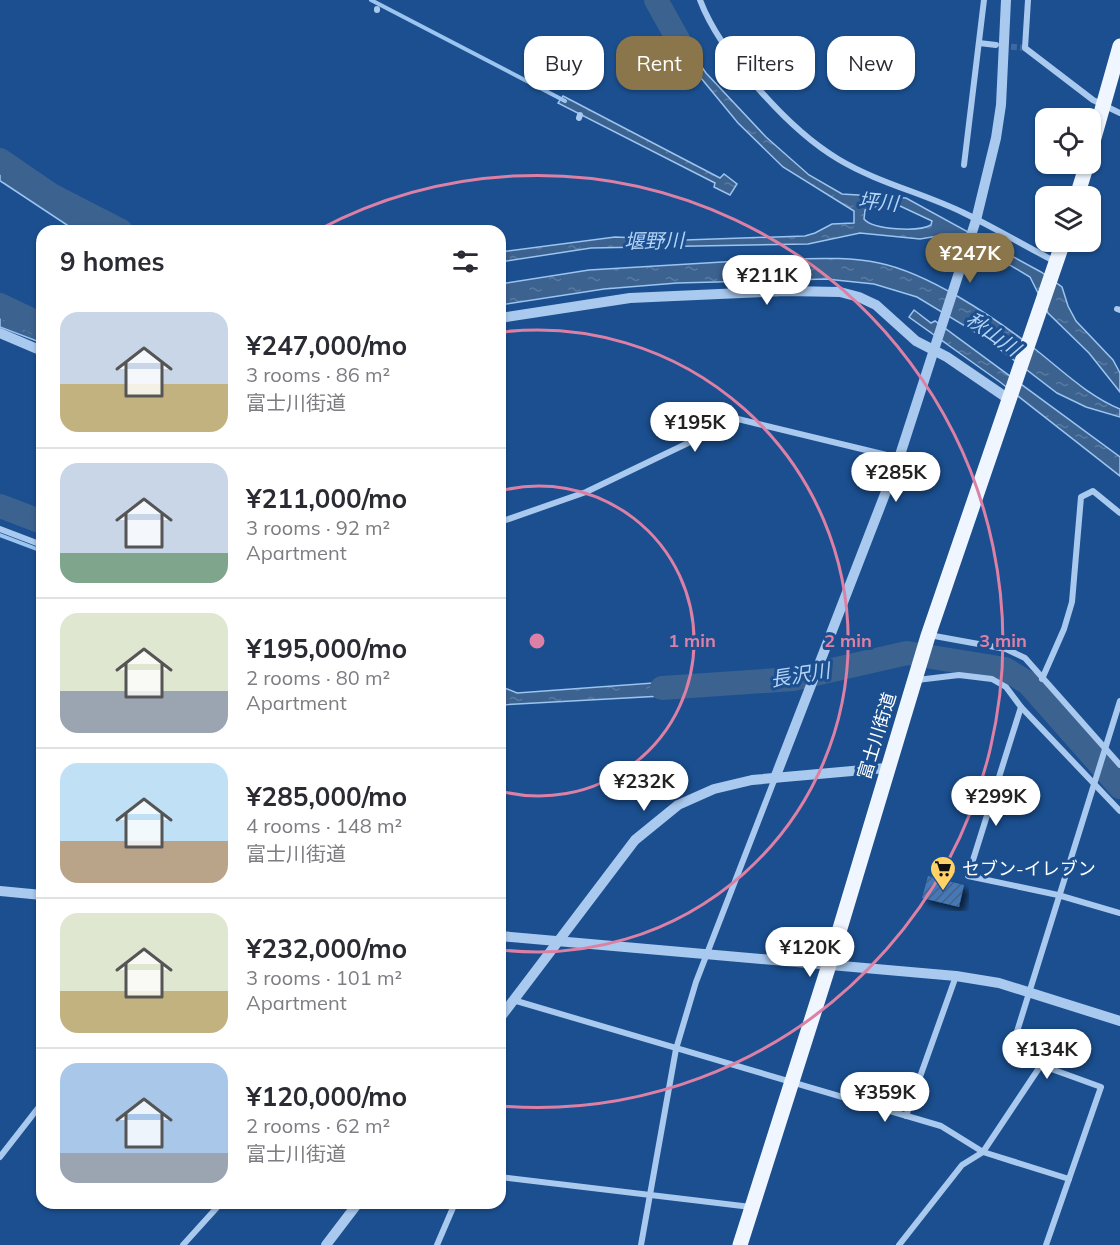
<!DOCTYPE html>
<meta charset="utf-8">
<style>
:root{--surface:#fff;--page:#f2f2f3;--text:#2b2b33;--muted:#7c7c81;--line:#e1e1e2;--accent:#8a764a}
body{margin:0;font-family:Mulish,"Noto Sans JP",sans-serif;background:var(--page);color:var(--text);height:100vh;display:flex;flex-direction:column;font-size:22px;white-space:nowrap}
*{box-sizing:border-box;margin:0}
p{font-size:20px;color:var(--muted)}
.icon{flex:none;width:33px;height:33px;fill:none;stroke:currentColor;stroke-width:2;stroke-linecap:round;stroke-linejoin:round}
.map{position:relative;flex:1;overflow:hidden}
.side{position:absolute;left:36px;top:225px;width:470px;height:984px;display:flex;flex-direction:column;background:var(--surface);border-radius:18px;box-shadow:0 2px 4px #0004}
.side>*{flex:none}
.guide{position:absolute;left:524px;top:36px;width:506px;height:54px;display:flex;gap:12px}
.controls{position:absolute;left:1035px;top:108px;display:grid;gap:12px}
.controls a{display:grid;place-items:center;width:66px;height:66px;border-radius:12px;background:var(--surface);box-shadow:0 2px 4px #0004;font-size:30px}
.price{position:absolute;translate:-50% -51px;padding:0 14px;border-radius:21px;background:#fff;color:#222;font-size:20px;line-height:39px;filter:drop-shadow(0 2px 3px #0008)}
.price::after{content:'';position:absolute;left:50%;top:36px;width:18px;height:14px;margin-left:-9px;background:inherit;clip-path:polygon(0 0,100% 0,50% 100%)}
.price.current{background:var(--accent);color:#fff}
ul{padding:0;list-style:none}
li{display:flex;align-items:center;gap:18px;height:150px;padding:0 24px}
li+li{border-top:2px solid var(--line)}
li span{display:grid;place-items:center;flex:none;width:168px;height:120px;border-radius:18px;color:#555}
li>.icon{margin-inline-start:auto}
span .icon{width:72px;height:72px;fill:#fffc;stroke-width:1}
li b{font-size:26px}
h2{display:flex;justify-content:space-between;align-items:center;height:72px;padding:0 24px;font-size:26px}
.tag{padding:0 21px;border-radius:18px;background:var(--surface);box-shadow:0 2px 4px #0004;font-size:21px;line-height:54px}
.tag.current{background:var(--accent);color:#fff}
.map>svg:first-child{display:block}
.water{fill:url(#water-ripples);stroke:#9cc4f0;stroke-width:1.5;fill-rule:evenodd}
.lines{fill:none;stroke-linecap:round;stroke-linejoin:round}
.stream{stroke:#9cc4f0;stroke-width:4}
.river{stroke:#3c6290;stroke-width:24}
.building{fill:url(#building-hatch);filter:url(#shadow)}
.minor-tunnel{stroke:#3d69a0;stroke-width:6;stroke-dasharray:6 3;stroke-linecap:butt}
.minor{stroke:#a9c9ee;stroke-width:6}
.tertiary{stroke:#a9c9ee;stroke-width:10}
.primary{stroke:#f0f6ff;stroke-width:15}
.ring{fill:none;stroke:#dd80a5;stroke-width:3}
.labels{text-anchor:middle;stroke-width:6;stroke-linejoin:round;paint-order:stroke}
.street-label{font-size:18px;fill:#fff;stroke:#1b4f8f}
.poi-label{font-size:18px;fill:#fff;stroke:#1b4f8f;text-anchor:start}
.water-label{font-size:20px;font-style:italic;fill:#b5d3f5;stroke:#1b4f8f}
.centre{fill:#dd80a5;stroke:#1b4f8f;stroke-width:3}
.ring-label{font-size:18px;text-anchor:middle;font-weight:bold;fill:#dd80a5;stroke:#1b4f8f;stroke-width:6;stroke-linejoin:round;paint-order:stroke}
</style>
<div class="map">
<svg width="1120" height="1245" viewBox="0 0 1120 1245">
<defs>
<pattern id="water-ripples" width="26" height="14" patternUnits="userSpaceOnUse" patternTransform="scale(1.5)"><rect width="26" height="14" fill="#3c6290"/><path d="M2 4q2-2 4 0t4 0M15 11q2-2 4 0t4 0" fill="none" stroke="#597aa1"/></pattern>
<pattern id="building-hatch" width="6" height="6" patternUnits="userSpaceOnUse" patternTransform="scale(1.5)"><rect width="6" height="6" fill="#4478b7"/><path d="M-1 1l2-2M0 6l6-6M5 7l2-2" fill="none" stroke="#486282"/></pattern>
<filter id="shadow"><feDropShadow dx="5" dy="5" stdDeviation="3" flood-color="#0009"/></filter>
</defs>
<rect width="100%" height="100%" fill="#1b4f8f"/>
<!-- water -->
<g class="water">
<path d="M657,15H666L706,73L766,137L809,175L842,194L906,198L1041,272L1062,287L1068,306L1076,321L1113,360L1120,373V392L1089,353L1048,313L1030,277L964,238L950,234L920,239L860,233L808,244L591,248L500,262V252L615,237L685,240L805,236L815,233L832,224L854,223V211L783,167L738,123L687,61ZM900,206L932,221L931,225C919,232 873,230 864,219L865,210L878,206Z"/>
<path d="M563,96L720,178L724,174L737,184L730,195L714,187L715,183L558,103Z"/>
<path d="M0,163L101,231H76L5,184L0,181Z"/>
<path d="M774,259C809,259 845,256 879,263C928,273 992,316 1031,346C1060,368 1086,395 1120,409V417L1086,407L1057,393L985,338L917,297L874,284L826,279L677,283L604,289L500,305V284L589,270Z"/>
<path d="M914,310L931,323L935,321L1120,457V476L1000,382L909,317Z"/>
<path d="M0,312L42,329V343L0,327Z"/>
<path d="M694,680L698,694L500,705V686L517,693Z"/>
</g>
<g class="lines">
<!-- stream -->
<g class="stream">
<path d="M371,0L565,101"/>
<path d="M0,535L42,551"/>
</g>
<!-- river -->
<g class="river">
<path d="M656,0L680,43"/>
<path d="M0,160L51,195L121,231"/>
<path d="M0,305L42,325"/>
<path d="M0,506L42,522"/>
<path d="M662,688L793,679L907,653L1005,669L1028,683L1120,787"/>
</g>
</g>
<!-- building -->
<path class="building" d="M928,876L964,885L959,907L922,898Z"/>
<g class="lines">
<!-- minor-tunnel -->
<path class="minor-tunnel" d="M1002,46L1025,48"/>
<!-- minor -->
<g class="minor">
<path d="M700,0C720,53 789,130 838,159C878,183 923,193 964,213C995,228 1025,246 1056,262"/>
<path d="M1028,0L1025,48L1093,100L1120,113"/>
<path d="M377,10V9"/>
<path d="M979,43L996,45"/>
<path d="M579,118L580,115"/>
<path d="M964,165L984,0"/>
<path d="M1117,309L1120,310"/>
<path d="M500,522L586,492L738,419L899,458"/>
<path d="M0,529L42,545"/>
<path d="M929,635L1006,649L1025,658L1120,765"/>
<path d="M1042,679L1064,629L1072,602L1081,497L1093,491L1120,513"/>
<path d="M917,680L959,675L992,679L1006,687L1021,707L1120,811"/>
<path d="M1021,707L968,876L1058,895L1120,913"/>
<path d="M513,1000L941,1126L983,1152L1069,1179"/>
<path d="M906,1116L956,976"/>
<path d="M0,1157L42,1103"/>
<path d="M500,1177L751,1207"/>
<path d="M183,1245L221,1203"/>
<path d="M437,1245L455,1203"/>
<path d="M641,1245L676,1049L696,982L775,778"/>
<path d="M899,1245L962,1165L983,1152L1041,1065"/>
<path d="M1046,1245L1101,1087L1010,1054L1120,701"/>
</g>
<!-- tertiary -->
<g class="tertiary">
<path d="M500,318L630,298L787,291L840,292L859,297L876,305L916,341L947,357L1010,400"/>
<path d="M0,333L42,351"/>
<path d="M775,778L899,458L976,220L996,138L1001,105L1006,0"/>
<path d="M0,891L42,895"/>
<path d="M500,936L956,976L999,983L1120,1021"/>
<path d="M500,1018L635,840L678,805L714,789L752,780L886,768"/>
<path d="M326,1245L358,1203"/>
</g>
<!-- primary -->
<g class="primary">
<path d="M1090,152L1120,46"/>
<path d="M1077,196L1087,164"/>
<path d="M740,1245L829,965L928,636L1063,242"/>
</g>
</g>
<!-- distance rings -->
<g class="ring">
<path d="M500 491A155 155 0 1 1 500 791"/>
<path d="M502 332A311 311 0 1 1 502 950"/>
<path d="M318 230A466 466 0 1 1 500 1106"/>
</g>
<!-- icons -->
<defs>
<symbol id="supermarket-pin" viewBox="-11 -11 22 30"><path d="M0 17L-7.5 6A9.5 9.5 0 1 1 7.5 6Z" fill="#ffd166" stroke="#1b4f8f"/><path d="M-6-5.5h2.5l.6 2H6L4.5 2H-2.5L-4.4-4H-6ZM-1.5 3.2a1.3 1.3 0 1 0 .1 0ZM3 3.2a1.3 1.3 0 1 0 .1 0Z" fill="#111"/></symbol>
</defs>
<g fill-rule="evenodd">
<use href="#supermarket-pin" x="928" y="854" width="30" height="40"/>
</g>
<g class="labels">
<!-- street labels -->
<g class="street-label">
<text transform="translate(877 736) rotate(-73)" y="6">富士川街道</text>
</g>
<!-- poi labels -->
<g class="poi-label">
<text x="962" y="875">セブン-イレブン</text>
</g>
<!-- water labels -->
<g class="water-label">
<text transform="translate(878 202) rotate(5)" y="7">坪川</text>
<text transform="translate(654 241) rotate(-1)" y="7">堰野川</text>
<text transform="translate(993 334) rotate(35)" y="7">秋山川</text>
<text transform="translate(800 675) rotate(-9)" y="7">長沢川</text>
</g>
</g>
<circle cx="537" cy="641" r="9" class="centre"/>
<g class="ring-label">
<text x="692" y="647">1 min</text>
<text x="848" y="647">2 min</text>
<text x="1003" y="647">3 min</text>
</g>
</svg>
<div class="controls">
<a><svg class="icon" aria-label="locate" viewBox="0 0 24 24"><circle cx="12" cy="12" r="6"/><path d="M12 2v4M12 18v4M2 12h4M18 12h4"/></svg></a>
<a><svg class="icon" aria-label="layers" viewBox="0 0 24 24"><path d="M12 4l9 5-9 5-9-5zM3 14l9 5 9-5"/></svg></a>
</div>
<b class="price current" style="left:970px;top:284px">¥247K</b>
<b class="price" style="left:767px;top:306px">¥211K</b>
<b class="price" style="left:695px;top:453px">¥195K</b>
<b class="price" style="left:896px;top:503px">¥285K</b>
<b class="price" style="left:644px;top:812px">¥232K</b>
<b class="price" style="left:996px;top:827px">¥299K</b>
<b class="price" style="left:810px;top:978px">¥120K</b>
<b class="price" style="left:1047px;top:1080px">¥134K</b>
<b class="price" style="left:885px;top:1123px">¥359K</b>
<div class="guide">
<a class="tag">Buy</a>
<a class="tag current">Rent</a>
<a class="tag">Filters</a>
<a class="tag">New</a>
</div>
<section class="side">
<h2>9 homes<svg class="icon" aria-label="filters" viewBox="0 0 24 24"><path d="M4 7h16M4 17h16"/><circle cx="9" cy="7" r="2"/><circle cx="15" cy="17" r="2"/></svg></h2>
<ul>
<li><span style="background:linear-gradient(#c9d6e8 60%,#c2b280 0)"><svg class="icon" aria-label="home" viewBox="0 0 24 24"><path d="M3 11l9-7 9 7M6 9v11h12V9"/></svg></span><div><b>¥247,000/mo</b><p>3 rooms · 86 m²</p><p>富士川街道</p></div></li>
<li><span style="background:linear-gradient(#c9d6e8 75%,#7fa58c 0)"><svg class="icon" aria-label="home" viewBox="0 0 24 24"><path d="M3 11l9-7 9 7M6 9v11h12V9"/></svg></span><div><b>¥211,000/mo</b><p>3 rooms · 92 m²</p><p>Apartment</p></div></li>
<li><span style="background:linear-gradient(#dfe7d0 65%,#9aa5b1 0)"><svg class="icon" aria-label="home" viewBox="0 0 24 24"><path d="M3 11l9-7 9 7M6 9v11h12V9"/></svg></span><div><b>¥195,000/mo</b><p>2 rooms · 80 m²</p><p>Apartment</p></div></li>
<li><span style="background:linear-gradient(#bfe0f5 65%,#b9a48a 0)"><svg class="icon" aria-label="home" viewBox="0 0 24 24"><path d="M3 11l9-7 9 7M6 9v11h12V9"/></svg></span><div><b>¥285,000/mo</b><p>4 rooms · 148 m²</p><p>富士川街道</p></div></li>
<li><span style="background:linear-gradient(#dfe7d0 65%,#c2b280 0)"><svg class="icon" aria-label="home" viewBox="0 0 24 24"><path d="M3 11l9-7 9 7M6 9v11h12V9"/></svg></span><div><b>¥232,000/mo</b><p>3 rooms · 101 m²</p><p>Apartment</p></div></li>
<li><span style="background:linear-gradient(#a9c7e8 75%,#9aa5b1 0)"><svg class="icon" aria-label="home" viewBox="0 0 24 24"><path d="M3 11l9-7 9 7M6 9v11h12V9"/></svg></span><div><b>¥120,000/mo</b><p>2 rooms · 62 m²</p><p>富士川街道</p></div></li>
</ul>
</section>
</div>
